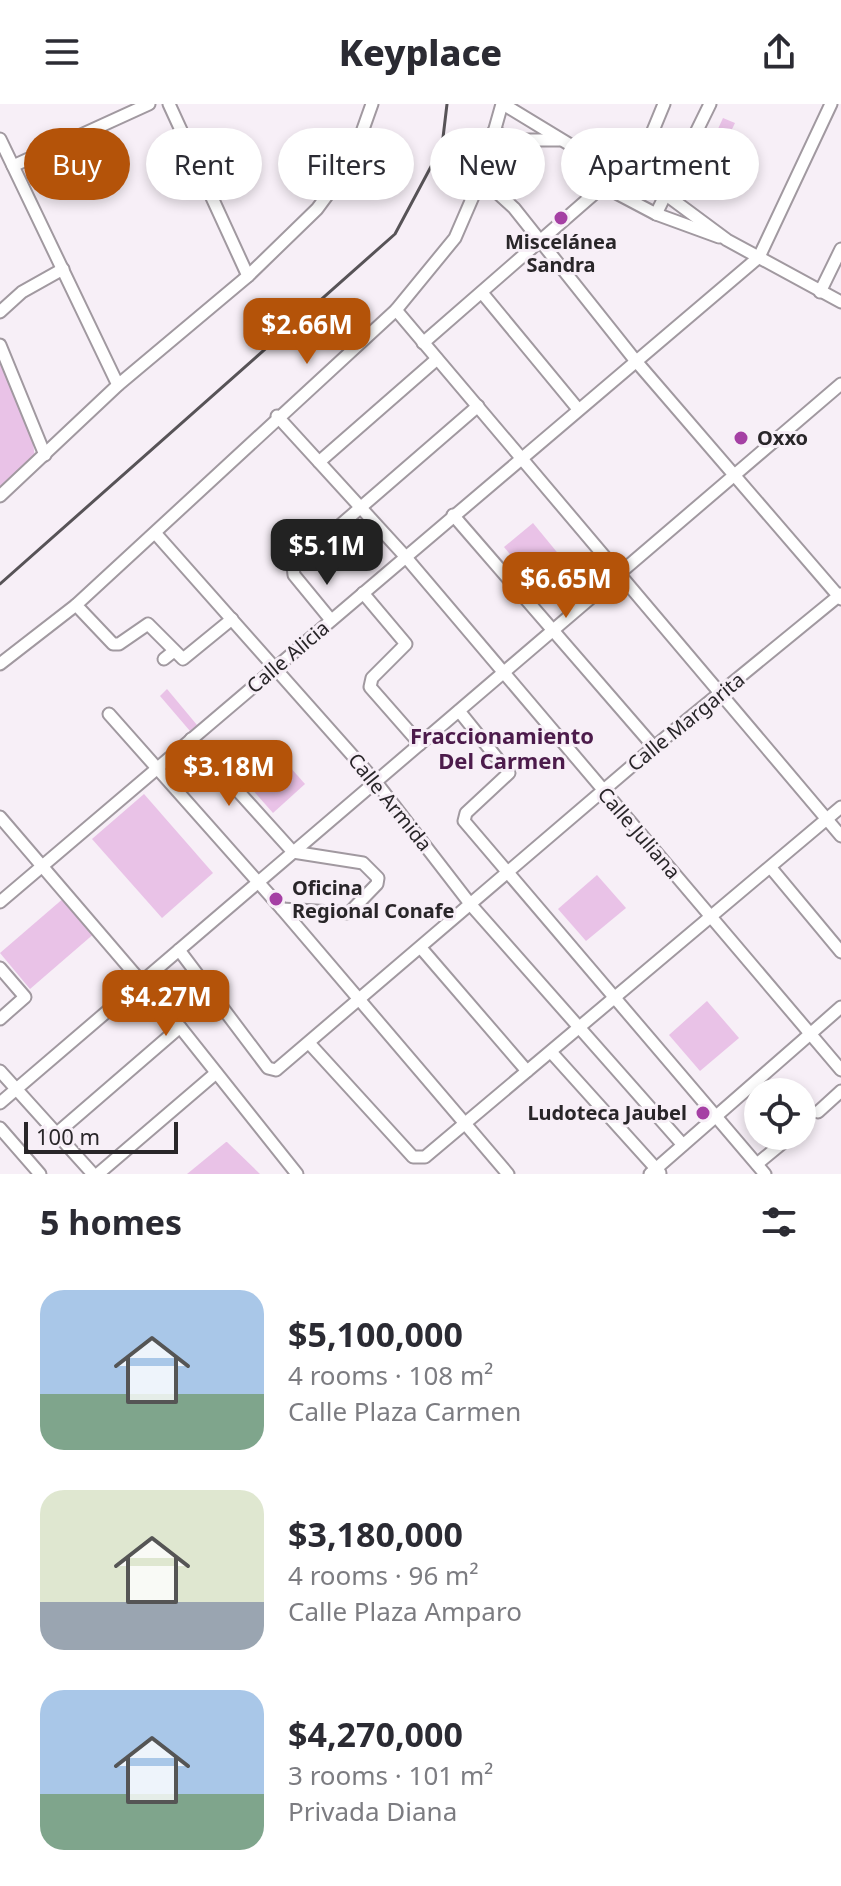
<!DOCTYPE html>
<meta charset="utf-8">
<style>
:root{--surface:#fff;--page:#f7f7f7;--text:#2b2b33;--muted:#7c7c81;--accent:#b45309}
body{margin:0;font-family:"Noto Sans",sans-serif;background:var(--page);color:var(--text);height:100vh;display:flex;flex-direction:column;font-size:30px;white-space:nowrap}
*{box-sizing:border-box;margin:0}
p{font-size:26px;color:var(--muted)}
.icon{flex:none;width:44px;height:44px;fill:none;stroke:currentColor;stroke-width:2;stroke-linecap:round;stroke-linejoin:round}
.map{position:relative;height:1070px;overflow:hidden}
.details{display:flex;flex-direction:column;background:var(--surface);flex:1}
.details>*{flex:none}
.hud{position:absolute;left:24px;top:24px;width:794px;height:72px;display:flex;gap:16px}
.tools{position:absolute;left:744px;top:974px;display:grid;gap:16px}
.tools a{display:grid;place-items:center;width:72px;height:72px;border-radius:50%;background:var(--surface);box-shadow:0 4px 12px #0003;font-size:40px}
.scale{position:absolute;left:24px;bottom:20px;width:154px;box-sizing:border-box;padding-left:8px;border:4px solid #292629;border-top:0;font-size:22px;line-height:28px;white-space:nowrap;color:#292629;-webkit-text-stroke:6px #f7eff7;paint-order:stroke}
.price{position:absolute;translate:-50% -68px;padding:0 18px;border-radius:16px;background:var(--accent);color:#fff;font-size:26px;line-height:52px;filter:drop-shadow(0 2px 4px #0008)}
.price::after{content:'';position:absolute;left:50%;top:48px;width:24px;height:18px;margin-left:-12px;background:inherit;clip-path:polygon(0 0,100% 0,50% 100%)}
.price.active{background:#222;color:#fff}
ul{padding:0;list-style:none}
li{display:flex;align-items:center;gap:24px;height:200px;padding:0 40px}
li span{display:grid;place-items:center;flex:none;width:224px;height:160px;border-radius:24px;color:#555}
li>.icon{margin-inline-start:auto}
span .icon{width:96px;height:96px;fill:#fffc;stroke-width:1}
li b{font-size:34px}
h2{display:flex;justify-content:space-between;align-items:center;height:96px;padding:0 40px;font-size:34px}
.tag{padding:0 28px;border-radius:36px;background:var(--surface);box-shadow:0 4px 12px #0003;font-size:28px;line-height:72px}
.tag.active{background:var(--accent);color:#fff}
header{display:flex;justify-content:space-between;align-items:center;height:104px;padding:0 40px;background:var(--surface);font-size:36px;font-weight:800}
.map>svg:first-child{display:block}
.green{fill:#e9c2e7}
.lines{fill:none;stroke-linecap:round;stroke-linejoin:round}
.street-casing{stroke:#a199a0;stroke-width:15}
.street{stroke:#fff;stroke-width:11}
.rail{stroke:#575357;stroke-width:3}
.poi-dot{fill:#a540a4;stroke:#f7eff7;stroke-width:3}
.labels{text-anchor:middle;stroke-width:6;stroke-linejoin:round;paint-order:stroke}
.poi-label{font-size:20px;font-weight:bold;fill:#292629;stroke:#f7eff7;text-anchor:start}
.street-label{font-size:20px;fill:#292629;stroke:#f7eff7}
.neighbourhood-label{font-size:22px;font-weight:bold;fill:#4c1b4b;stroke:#f7eff7}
</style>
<header><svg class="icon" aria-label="menu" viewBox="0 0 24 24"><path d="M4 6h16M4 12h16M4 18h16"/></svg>Keyplace<svg class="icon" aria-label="share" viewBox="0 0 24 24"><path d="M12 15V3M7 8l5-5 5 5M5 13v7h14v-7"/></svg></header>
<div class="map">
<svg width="841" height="1070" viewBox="0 0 841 1070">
<rect width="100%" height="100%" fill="#f7eff7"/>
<!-- green -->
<g class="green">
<path d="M723,14L735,19L717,56L706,51Z"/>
<path d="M0,257L32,331L35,354L20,372L0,383Z"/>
<path d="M533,419L570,464L541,488L504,443Z"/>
<path d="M167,585L197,621L190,627L160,592Z"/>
<path d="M274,645L305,680L273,709L242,674Z"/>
<path d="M144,690L213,769L162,814L92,735Z"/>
<path d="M597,771L626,804L586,837L558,805Z"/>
<path d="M65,793L96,828L30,885L0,849Z"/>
<path d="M707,897L739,934L700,967L669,931Z"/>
<path d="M227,1038L260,1070H187L226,1038Z"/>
</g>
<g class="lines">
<defs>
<g id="street">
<path d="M169,0L248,172"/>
<path d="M503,0L600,59L638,63L665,90L727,136L841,198"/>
<path d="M494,27L511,36H559"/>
<path d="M0,35L118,281"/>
<path d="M13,62L149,0"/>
<path d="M638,63L664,0"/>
<path d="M604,72L636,83H657"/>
<path d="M481,74L514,104L635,256L841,495"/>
<path d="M603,82L656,110L719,133"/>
<path d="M656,110L710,0"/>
<path d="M820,188L841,145"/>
<path d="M483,190L578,305"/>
<path d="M396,206L841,732"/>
<path d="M0,208L22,188L63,165"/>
<path d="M423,239L603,82L600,59"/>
<path d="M0,241L45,351"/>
<path d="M277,312L404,451L841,966"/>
<path d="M319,358L437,255"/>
<path d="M0,392L118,281L248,172L317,105L351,59L372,0"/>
<path d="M453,411L654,643"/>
<path d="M156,430L376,678L471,801L683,1041"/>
<path d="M292,446L300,455"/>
<path d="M363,489L406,540L372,574L370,583L420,640"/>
<path d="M232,515L183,555L148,520L119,540H113L76,501L396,206L455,134L481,74L502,0"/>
<path d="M331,516L294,471L293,462L478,302"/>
<path d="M164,555L174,547"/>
<path d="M0,560L76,501"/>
<path d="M459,607L509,669L466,709L464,717L765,1070"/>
<path d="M109,610L282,805L508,1070"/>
<path d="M191,635L293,748L363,759L378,774L377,780L349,809L282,805"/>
<path d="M0,713L180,923L297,1070"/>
<path d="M771,764L841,848"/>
<path d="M0,798L759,153L831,0"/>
<path d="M421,844L527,967"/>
<path d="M179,846L268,964L276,966L654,643L841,490"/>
<path d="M0,864L25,893L0,915"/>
<path d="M309,939L413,1053H425L841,703"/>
<path d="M551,948L660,1069"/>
<path d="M0,967L93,1070"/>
<path d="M0,999L841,280"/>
<path d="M818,1008L841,987"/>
<path d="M0,1024L40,1070"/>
<path d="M56,1030L180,923"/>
<path d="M757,1060L791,1032"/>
<path d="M98,1070L216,969"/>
<path d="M650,1070L841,903"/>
</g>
</defs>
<!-- street casing -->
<use href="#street" class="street-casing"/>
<!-- street -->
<use href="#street" class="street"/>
<!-- rail -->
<path class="rail" d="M0,480L395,130L442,42L447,0"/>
</g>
<!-- markers -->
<g class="poi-dot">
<circle cx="561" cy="114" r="8"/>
<circle cx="741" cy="334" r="8"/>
<circle cx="276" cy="795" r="8"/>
<circle cx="703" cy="1009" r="8"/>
</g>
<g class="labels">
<!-- poi labels -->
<g class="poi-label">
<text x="561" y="145" text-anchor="middle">Miscelánea<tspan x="561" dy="23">Sandra</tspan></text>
<text x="757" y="341">Oxxo</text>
<text x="292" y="791">Oficina<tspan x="292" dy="23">Regional Conafe</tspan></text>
<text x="687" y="1016" text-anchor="end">Ludoteca Jaubel</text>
</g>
<!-- street labels -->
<g class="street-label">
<text transform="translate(288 553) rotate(-40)" y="7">Calle Alicia</text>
<text transform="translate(686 618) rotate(-39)" y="7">Calle Margarita</text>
<text transform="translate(390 698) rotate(51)" y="7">Calle Armida</text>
<text transform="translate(639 729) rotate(49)" y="7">Calle Juliana</text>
</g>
<!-- neighbourhood labels -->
<g class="neighbourhood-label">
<text x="502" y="640">Fraccionamiento<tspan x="502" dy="25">Del Carmen</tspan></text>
</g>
</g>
</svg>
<div class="tools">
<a><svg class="icon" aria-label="locate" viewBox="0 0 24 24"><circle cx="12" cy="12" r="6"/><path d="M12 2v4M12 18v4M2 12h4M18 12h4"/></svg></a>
</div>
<div class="scale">100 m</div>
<b class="price" style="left:307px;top:262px">$2.66M</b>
<b class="price active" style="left:327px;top:483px">$5.1M</b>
<b class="price" style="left:566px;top:516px">$6.65M</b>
<b class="price" style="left:229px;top:704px">$3.18M</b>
<b class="price" style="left:166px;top:934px">$4.27M</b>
<div class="hud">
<a class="tag active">Buy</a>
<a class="tag">Rent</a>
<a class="tag">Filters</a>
<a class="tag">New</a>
<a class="tag">Apartment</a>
</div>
</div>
<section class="details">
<h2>5 homes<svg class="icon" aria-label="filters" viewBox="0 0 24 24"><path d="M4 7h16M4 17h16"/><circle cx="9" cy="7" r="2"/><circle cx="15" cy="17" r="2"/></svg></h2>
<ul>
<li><span style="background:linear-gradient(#a9c7e8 65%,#7fa58c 0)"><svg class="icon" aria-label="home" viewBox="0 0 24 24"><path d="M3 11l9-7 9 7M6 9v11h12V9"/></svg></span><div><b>$5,100,000</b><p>4 rooms · 108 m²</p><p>Calle Plaza Carmen</p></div></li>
<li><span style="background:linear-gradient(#dfe7d0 70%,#9aa5b1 0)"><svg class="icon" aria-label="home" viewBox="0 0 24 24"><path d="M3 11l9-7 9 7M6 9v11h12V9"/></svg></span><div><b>$3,180,000</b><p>4 rooms · 96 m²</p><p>Calle Plaza Amparo</p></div></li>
<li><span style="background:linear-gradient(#a9c7e8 65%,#7fa58c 0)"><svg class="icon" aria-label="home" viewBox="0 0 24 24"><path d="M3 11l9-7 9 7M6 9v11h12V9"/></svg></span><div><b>$4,270,000</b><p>3 rooms · 101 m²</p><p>Privada Diana</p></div></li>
</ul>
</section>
